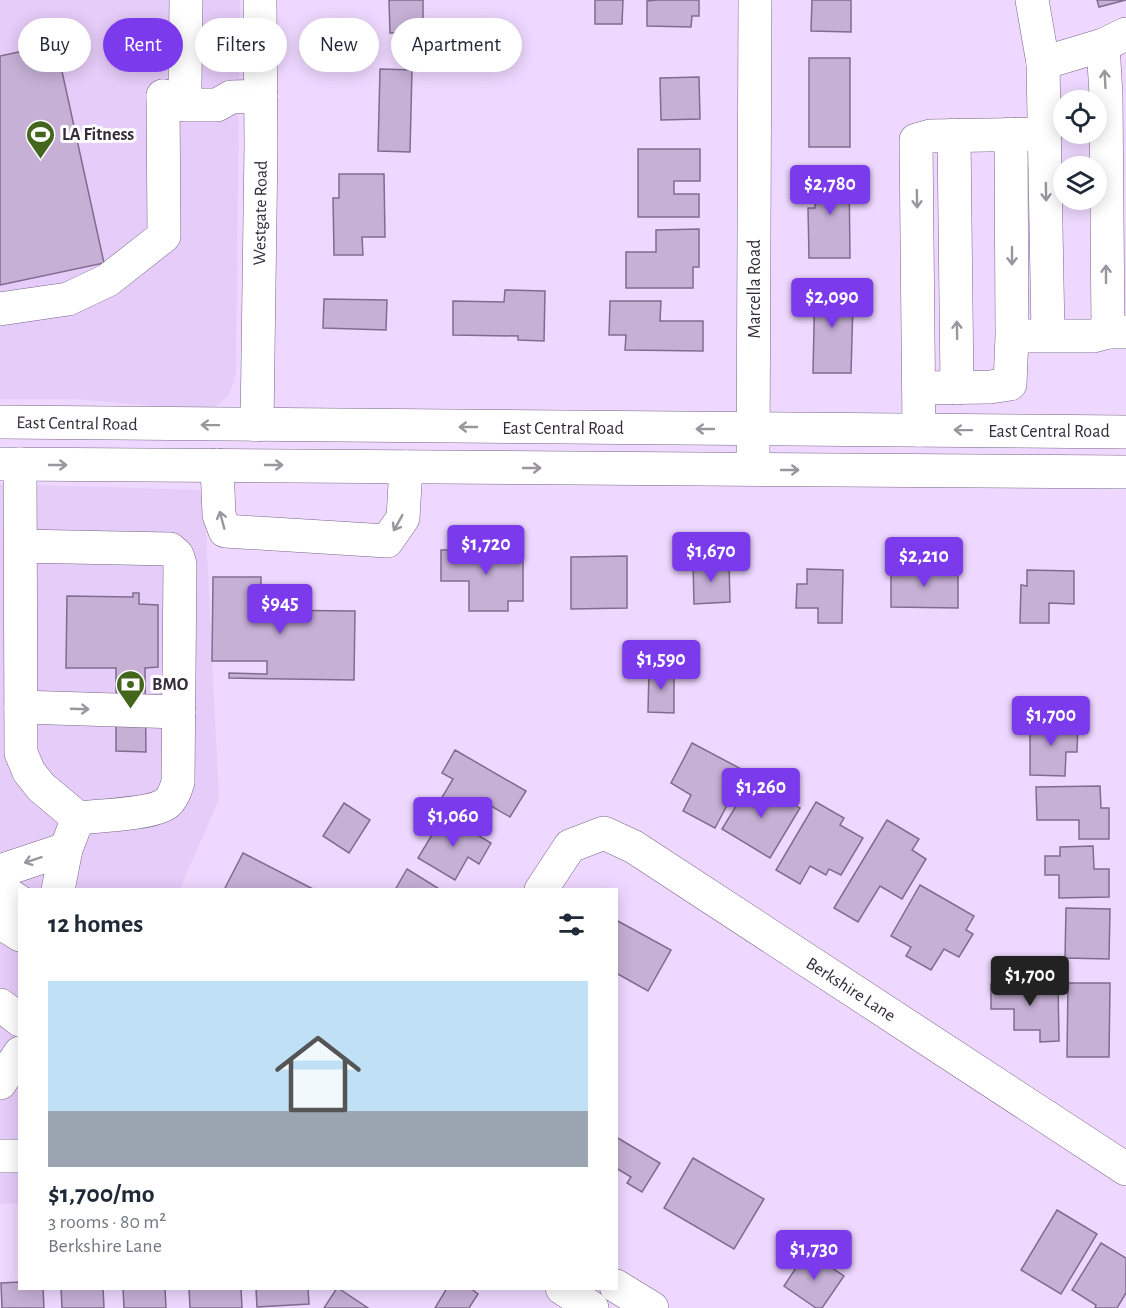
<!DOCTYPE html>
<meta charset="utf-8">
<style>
:root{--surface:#fff;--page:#f6f6f7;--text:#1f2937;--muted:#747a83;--accent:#7c3aed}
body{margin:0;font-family:"Alegreya Sans",sans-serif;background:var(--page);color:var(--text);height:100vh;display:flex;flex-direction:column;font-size:22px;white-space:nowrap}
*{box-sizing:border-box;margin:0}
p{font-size:20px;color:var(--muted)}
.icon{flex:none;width:33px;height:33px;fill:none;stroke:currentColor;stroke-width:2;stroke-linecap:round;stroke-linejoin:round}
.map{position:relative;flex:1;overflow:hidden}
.details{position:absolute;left:18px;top:888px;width:600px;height:402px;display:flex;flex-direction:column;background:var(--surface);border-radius:0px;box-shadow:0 3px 15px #0003}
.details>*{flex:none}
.hud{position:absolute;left:18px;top:18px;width:600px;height:54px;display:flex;gap:12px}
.tools{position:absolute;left:1053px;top:90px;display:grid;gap:12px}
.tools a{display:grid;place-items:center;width:54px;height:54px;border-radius:50%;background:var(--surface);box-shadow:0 3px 15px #0003;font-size:30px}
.price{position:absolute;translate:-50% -51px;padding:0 14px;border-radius:6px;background:var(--accent);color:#fff;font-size:20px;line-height:39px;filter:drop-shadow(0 2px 3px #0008)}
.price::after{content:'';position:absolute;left:50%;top:36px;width:18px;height:14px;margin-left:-9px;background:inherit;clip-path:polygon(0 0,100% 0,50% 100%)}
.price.selected{background:#222;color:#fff}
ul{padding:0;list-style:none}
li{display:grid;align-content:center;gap:12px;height:318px;padding:0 30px}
li span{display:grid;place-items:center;height:186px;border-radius:0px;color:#555}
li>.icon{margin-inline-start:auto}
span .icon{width:108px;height:108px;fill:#fffc;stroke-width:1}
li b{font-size:26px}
h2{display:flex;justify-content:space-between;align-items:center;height:72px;padding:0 30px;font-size:26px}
.chip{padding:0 21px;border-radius:27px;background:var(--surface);box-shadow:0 3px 15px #0003;font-size:21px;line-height:54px}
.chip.selected{background:var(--accent);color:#fff}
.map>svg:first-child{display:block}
.built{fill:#e6ccf9}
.building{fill:#c6b0d6;stroke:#806c8f;stroke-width:1.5}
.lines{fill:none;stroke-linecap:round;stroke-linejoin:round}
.minor-casing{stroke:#796587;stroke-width:34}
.major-casing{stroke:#796587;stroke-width:34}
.minor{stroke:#fff;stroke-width:33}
.major{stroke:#fff;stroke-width:33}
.oneway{stroke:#9a969d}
.labels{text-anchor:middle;stroke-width:6;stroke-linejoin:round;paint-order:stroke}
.poi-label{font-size:18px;font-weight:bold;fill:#352c3b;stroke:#fff;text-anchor:start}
.street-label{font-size:18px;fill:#352c3b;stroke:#fff}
</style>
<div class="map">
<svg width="1126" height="1308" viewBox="0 0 1126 1308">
<rect width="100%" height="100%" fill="#eed8ff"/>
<!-- built -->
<g class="built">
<path d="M0,0H240L236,371L234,383L227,397L213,409L205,410L75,399H0Z"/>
<path d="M0,484L204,490L219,799L180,889H29L0,869Z"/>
<path d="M0,938L20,950L19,1203L0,1204Z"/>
</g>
<!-- building -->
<g class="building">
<path d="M389,0H423V33H390Z"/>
<path d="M595,0H623L622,24H595Z"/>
<path d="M657,0H699V16H692L691,27L647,26V1Z"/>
<path d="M812,0H851V32L811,31Z"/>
<path d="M1097,0H1126L1099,7Z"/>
<path d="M56,44L104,263L0,285V56Z"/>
<rect x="809" y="58" width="41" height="89"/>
<path d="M380,69L412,70L410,152L378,151Z"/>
<path d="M699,77L700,119L661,120L660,78Z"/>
<path d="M638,149H700V181H674V194H699V217H638Z"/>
<path d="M849,170L850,258H809L808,208H815V171Z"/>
<path d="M339,174H384L385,237H362L363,255H334L333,198H339Z"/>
<path d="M699,229V267H693V288H626V252H656V230Z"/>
<path d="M815,280H844L843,303H853L851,373H813Z"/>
<path d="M505,290L545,291L544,341L518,340V336L453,335V301L504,302Z"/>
<path d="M324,299L387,300L386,330L323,328Z"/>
<path d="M610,301H661L660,321H703V351L625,350L626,335H609Z"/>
<path d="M441,550H523V601H508V611H469V581H441Z"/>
<path d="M627,556V608L571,609V557Z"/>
<path d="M729,563L730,602L694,604L693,564Z"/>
<path d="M807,569L843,570L842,623H818V608H796L797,584H807Z"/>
<path d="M891,569L958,570V608L891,607Z"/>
<path d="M1027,570L1074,571V604L1049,603V623H1020L1021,585L1027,586Z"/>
<path d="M213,577H261L260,610L355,611L354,680L229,678V673L267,674V661H212Z"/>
<path d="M133,593H139V604L158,605V667L145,668L146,752L116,751V668H66L67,596L133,597Z"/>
<path d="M649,670H674V713L648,712Z"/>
<path d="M1030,722L1078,723L1077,752H1066L1065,776L1030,775Z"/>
<path d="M692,743L745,771L715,828L683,811L691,795L671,783Z"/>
<path d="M455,750L526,791L510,817L486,803L476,820L441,799L453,779L442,773Z"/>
<path d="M752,780L800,808L770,858L722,829Z"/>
<path d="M1100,786L1101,808H1109V839H1079V820H1037L1036,787Z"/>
<path d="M816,802L844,818L840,825L863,838L841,875L829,869L826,875L810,866L800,884L776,870Z"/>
<path d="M344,803L370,820L349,853L323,836Z"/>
<path d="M444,815L491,843L479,864L468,857L455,880L418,858Z"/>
<path d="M887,820L919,839L912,850L926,859L902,899L880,886L858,922L834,908Z"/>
<path d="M1093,846L1094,869H1109V897L1059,898V875H1045V856H1060V847Z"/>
<path d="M243,853L315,890H224Z"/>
<path d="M407,869L441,890H395Z"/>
<path d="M920,885L974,916L966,930L973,934L959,957L944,949L931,970L906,956L911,947L891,936Z"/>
<path d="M1066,908L1110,909L1109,959L1065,958Z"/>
<path d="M616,920L671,950L648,991L616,973Z"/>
<path d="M1058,983L1059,1041L1040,1042V1030H1014V1009H991V984Z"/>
<path d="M1068,983H1110L1109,1057H1067Z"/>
<path d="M616,1137L660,1163L642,1192L627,1183L631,1177L616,1168Z"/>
<path d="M693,1158L764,1199L734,1249L664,1208Z"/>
<path d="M1057,1210L1097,1234L1061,1294L1021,1270Z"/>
<path d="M1101,1243L1126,1258V1293L1117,1308H1095L1096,1305L1072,1290Z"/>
<path d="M807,1251L844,1276L822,1308H816L784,1286Z"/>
<path d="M20,1282V1288H43L44,1308H2L1,1283Z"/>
<path d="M61,1288H103L104,1308H62Z"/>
<path d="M123,1288H165L166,1308H124Z"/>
<path d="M189,1288H241L242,1308H190Z"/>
<path d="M256,1288H308L309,1304L257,1307Z"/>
<path d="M337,1288H338L368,1308H324Z"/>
<path d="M447,1288H470L478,1294L469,1308H435Z"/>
</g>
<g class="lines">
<defs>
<g id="minor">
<path d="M1032,0L1043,63L1048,335"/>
<path d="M1103,45L1106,95L1108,332"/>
<path d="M1043,63L1103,45L1126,34"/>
<path d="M185,86L186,0"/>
<path d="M163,96L184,105H217L231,97L261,96"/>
<path d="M954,135L957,388"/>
<path d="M0,309L68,299L108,280L164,236L163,96"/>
<path d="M1026,336H1093L1108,332H1126"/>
<path d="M920,388L990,387L1010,384L1012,336L1011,134"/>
<path d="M257,425L261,146L260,0"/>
<path d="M919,430L916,140L930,136L1045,134"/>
<path d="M20,464L21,753L29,772L41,787L78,818C97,816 154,814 167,803C173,798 176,789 178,782L180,564L177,555L170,549L21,546"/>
<path d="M217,465L219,515L225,531L387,541L403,518L406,467"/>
<path d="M753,469L755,0"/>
<path d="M21,707L179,712"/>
<path d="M0,871L66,849"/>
<path d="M58,890L66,849L78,818"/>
<path d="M541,890L570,846L604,833L634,847L1126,1169"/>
<path d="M0,1005L20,1020"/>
<path d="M0,1083L20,1053"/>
<path d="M0,1156H20"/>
</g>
<g id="major">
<path d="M0,422L1126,432"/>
<path d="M0,464L1126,472"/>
<path d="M0,889L20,902"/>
<path d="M0,922L20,935"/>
<path d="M616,1286L652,1308"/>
<path d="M562,1288L592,1308"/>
</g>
</defs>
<!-- minor casing -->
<use href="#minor" class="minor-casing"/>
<!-- major casing -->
<use href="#major" class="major-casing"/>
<!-- minor -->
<use href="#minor" class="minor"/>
<!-- major -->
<use href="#major" class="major"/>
</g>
<!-- one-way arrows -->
<defs><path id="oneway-shaft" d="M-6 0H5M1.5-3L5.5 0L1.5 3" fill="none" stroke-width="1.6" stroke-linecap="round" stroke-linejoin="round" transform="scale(1.5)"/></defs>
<g class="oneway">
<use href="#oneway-shaft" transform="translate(1105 79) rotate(-93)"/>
<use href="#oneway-shaft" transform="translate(1046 192) rotate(89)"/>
<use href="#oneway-shaft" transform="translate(917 199) rotate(89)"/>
<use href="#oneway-shaft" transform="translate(1012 256) rotate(90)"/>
<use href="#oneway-shaft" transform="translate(1106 274) rotate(-90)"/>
<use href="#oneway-shaft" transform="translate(957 330) rotate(-91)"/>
<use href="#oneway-shaft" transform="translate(210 425) rotate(-179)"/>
<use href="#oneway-shaft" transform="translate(468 427) rotate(-180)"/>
<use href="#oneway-shaft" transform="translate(705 429) rotate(-180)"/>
<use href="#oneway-shaft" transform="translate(963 430) rotate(-179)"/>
<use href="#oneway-shaft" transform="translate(58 465)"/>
<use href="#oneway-shaft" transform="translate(274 465)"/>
<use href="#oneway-shaft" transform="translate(532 468)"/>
<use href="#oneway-shaft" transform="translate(790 470)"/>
<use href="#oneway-shaft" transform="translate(222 520) rotate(-105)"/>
<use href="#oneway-shaft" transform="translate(398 523) rotate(119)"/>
<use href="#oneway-shaft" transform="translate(80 709) rotate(2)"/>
<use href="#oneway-shaft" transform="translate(33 860) rotate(162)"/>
</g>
<!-- icons -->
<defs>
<symbol id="stadium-pin" viewBox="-11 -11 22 30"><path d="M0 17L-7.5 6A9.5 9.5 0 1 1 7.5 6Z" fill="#44661c" stroke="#fff"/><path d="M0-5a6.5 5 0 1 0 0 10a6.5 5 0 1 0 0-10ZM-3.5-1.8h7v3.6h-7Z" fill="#fff"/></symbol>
<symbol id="bank-pin" viewBox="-11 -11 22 30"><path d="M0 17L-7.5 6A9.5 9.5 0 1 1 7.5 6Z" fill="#44661c" stroke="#fff"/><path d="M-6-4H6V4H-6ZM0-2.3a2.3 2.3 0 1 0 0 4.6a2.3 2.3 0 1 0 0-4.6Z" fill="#fff"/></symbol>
</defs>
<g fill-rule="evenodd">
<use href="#stadium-pin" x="24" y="118" width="33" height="45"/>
<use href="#bank-pin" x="114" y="668" width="33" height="45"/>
</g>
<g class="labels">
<!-- poi labels -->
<g class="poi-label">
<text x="62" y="140">LA Fitness</text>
<text x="152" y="690">BMO</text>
</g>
<!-- street labels -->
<g class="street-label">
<text transform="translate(260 213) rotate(-89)" y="6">Westgate Road</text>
<text transform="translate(754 289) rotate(-90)" y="6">Marcella Road</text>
<text transform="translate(77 423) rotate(1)" y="6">East Central Road</text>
<text x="563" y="434">East Central Road</text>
<text x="1049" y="437">East Central Road</text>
<text transform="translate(851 989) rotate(33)" y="6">Berkshire Lane</text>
</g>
</g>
</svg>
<div class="tools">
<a><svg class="icon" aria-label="locate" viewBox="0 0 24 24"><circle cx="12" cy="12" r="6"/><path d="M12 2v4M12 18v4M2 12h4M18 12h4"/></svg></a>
<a><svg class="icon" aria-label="layers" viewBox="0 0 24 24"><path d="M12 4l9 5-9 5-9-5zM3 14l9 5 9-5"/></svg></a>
</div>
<b class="price" style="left:830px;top:216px">$2,780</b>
<b class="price" style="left:832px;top:329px">$2,090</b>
<b class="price" style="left:486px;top:576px">$1,720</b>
<b class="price" style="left:711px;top:583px">$1,670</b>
<b class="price" style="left:924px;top:588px">$2,210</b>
<b class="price" style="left:280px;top:635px">$945</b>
<b class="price" style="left:661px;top:691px">$1,590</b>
<b class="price" style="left:1051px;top:747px">$1,700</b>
<b class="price" style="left:761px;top:819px">$1,260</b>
<b class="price" style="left:453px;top:848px">$1,060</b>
<b class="price selected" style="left:1030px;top:1007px">$1,700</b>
<b class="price" style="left:814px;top:1281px">$1,730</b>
<div class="hud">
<a class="chip">Buy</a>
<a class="chip selected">Rent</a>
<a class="chip">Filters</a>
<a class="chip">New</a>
<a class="chip">Apartment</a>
</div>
<section class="details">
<h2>12 homes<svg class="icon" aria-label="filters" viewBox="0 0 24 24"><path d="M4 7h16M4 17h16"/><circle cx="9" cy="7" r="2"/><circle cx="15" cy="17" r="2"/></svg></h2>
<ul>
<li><span style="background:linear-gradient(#bfe0f5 70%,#9aa5b1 0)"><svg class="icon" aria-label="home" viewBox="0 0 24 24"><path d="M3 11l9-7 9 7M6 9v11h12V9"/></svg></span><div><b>$1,700/mo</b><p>3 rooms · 80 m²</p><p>Berkshire Lane</p></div></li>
</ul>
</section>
</div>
